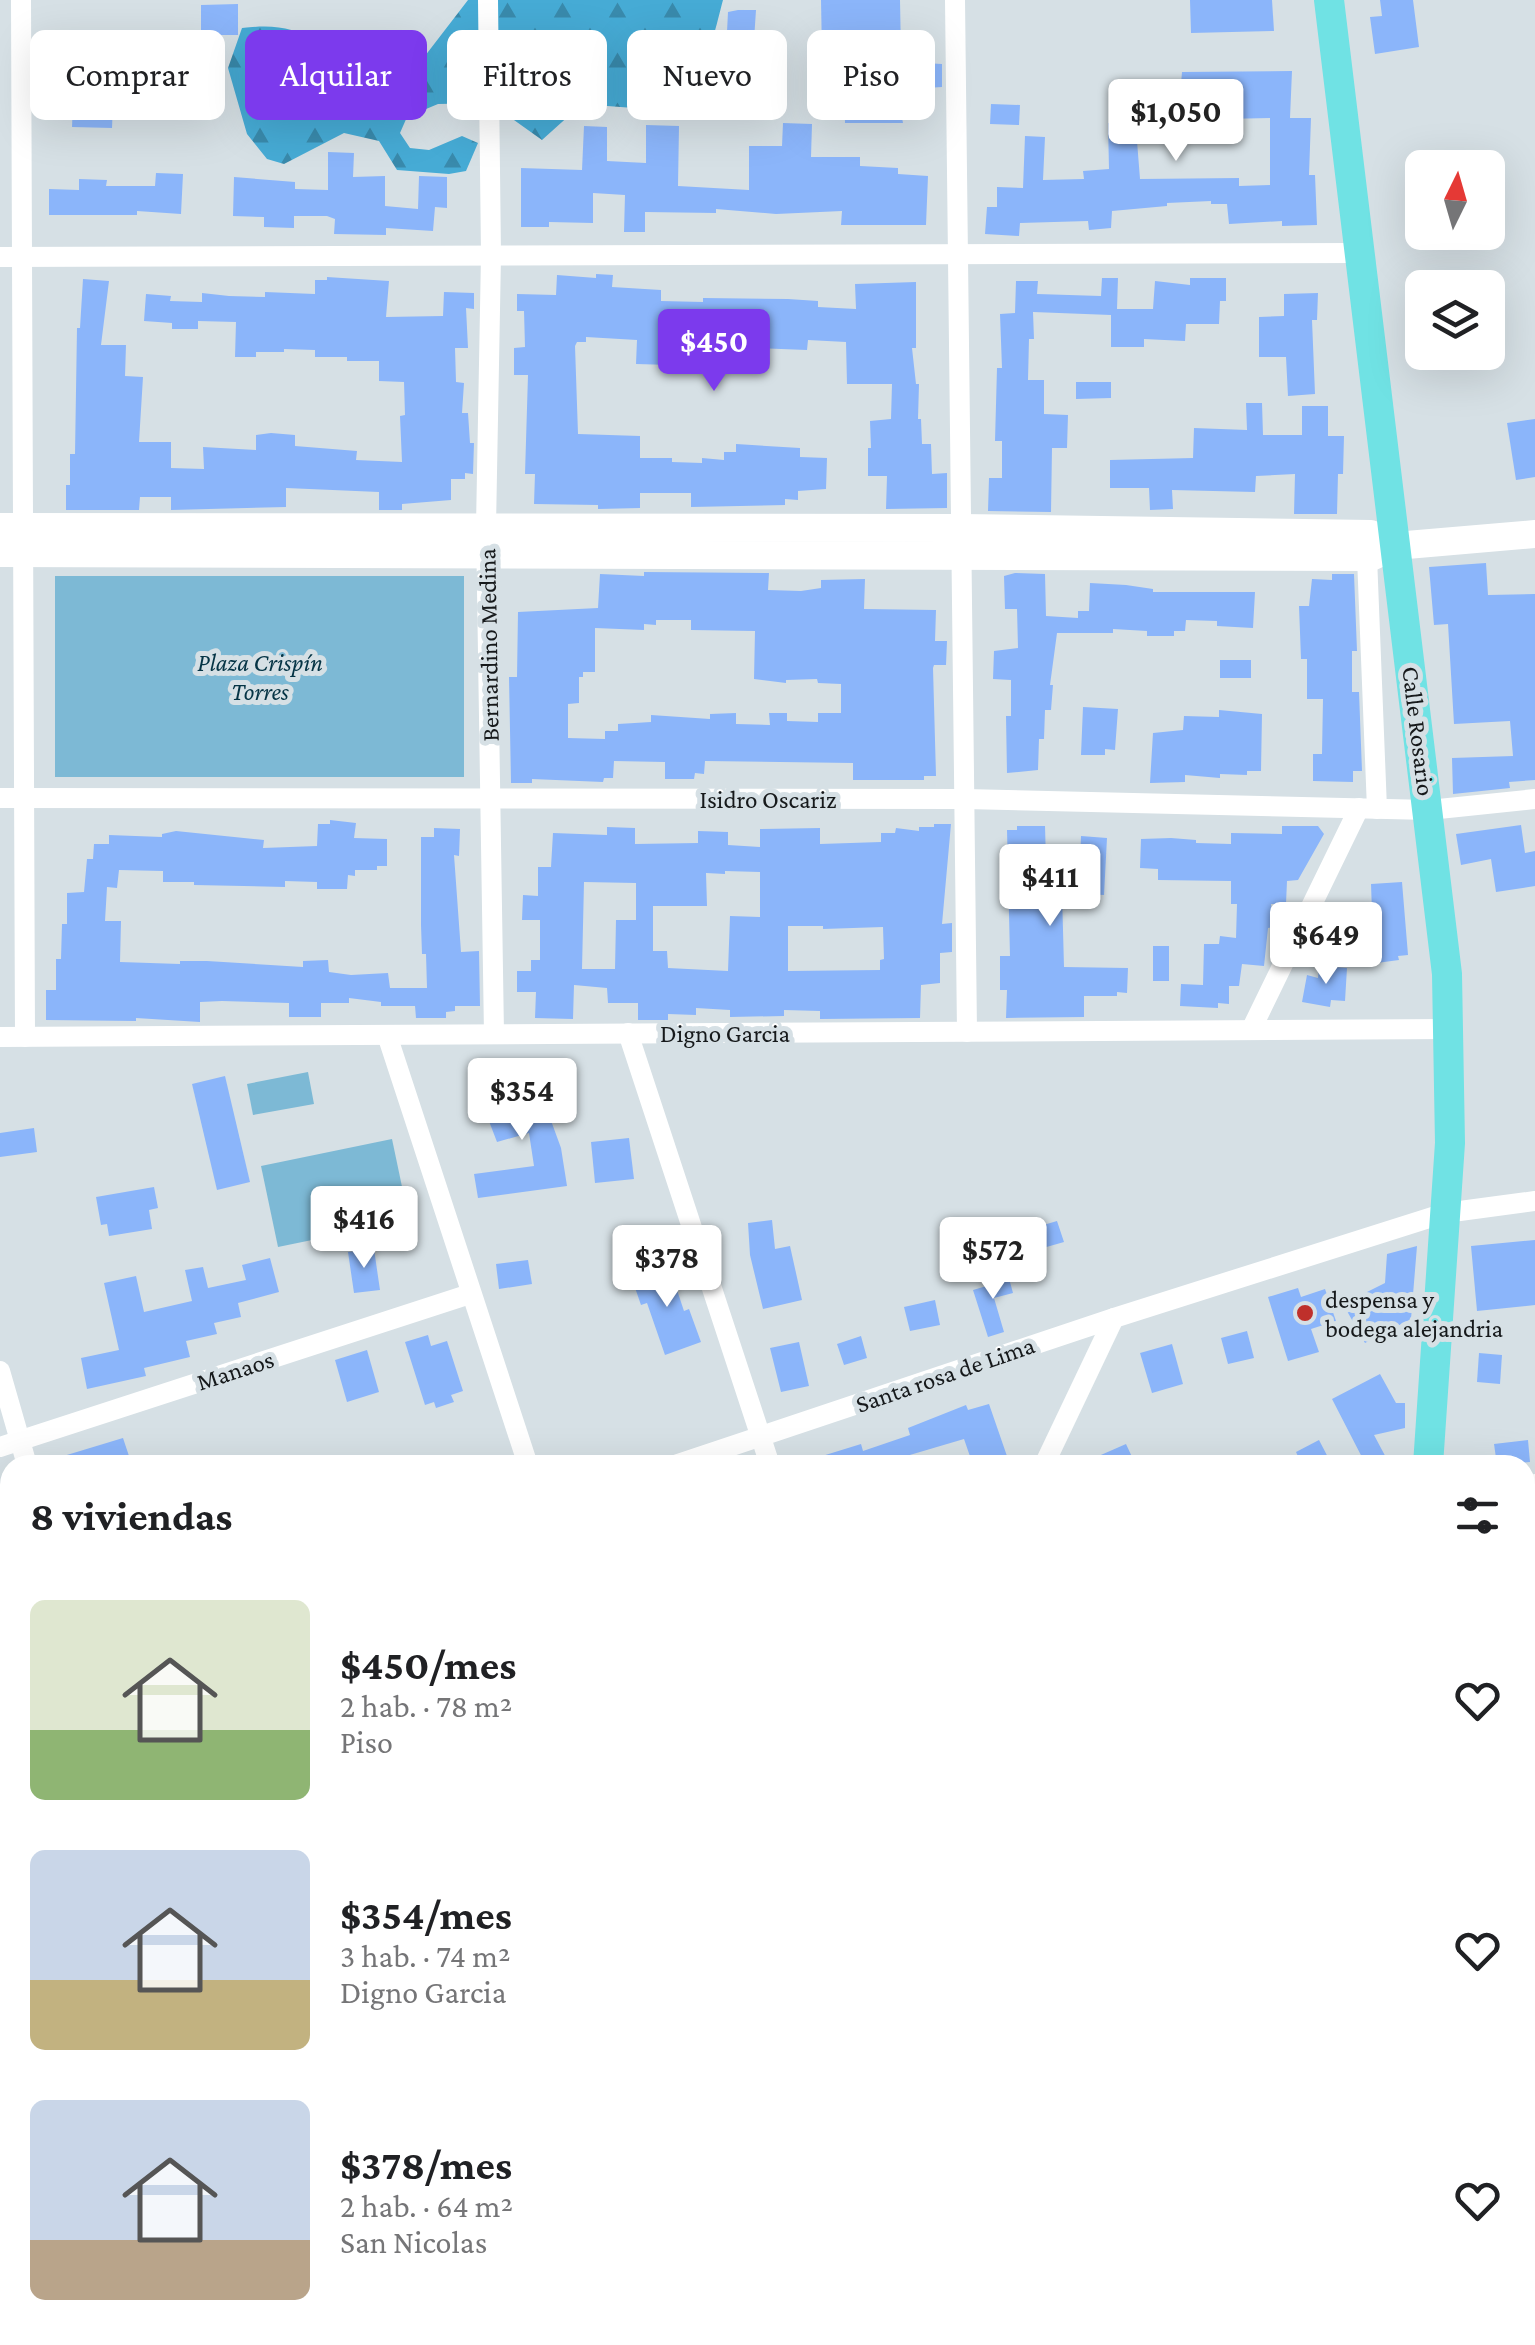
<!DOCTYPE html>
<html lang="es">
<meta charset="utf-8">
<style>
:root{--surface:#fff;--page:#f2f2f2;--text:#202124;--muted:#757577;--accent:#7c3aed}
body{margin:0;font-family:"Crimson Pro",serif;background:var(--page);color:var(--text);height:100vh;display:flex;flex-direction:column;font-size:38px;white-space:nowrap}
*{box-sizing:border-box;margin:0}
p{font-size:32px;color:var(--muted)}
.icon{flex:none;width:55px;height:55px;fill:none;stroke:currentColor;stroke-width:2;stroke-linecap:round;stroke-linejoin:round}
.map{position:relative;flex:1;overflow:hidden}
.sheet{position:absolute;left:0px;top:1455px;width:1535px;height:890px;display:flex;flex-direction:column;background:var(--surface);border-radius:30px 30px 0 0;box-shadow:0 10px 40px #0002}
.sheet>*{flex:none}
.banner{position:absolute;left:30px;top:30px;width:1000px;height:90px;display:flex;gap:20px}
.needle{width:65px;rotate:5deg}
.controls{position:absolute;left:1405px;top:150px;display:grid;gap:20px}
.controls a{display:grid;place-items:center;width:100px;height:100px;border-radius:15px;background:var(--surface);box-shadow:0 10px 40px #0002;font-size:50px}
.price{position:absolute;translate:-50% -85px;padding:0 22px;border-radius:10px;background:#fff;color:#222;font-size:32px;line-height:65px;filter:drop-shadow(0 2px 5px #0008)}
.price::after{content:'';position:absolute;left:50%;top:60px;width:30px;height:22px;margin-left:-15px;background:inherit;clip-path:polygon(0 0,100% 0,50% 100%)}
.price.on{background:var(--accent);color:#fff}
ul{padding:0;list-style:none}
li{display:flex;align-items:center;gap:30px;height:250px;padding:0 30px}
li span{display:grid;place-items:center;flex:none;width:280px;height:200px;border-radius:15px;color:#555}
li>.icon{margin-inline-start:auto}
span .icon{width:120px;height:120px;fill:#fffc;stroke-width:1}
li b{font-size:42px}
h2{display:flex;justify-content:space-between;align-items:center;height:120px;padding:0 30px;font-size:42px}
.tag{padding:0 35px;border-radius:15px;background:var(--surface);box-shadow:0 10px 40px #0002;font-size:35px;line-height:90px}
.tag.on{background:var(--accent);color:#fff}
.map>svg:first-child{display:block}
.forest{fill:url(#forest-firs)}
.green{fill:#7db9d5}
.building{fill:#8bb5fa;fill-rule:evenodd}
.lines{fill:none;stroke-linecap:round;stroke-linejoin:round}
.street{stroke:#fff;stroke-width:20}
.secondary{stroke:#fff;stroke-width:28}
.primary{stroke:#70e2e4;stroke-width:30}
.poi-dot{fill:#bf302b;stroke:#d6e0e5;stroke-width:4}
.labels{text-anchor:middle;stroke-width:10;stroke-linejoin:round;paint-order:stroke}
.street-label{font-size:25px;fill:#16191b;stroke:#d6e0e5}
.park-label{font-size:25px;font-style:italic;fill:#053445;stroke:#d6e0e5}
.poi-label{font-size:25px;fill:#16191b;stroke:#d6e0e5;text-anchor:start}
</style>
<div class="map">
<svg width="1535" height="2345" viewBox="0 0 1535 2345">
<defs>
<pattern id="forest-firs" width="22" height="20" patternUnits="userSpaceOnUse" patternTransform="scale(2.5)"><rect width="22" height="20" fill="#46abd5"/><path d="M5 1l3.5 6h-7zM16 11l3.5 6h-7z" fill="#398aac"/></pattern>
</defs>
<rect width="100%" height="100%" fill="#d6e0e5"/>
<!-- forest -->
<path class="forest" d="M468,0H723C712,40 704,98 653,106C631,110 604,105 582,104L542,140L490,103L438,104L407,117L400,133L410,148L429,150L462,136L478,143L466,171L449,174L397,170L379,141L344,133L284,164L267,159L247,134L228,68L242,28C302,21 316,40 354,80L408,78Z"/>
<!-- green -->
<g class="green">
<rect x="55" y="576" width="409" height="201"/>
<path d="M308,1072L314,1104L253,1115L247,1084Z"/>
<path d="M392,1139L409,1220L278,1247L261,1166Z"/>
</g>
<!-- building -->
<g class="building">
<path d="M821,0H900L901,54H822Z"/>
<path d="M1190,0H1272L1274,31L1191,33Z"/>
<path d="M1380,0H1413L1419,47L1375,54L1370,17L1382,16Z"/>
<path d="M238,4V35H201V5Z"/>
<path d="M738,10H756L754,40H749L748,51L726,52L728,12Z"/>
<path d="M51,33L80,34L79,84L50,83Z"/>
<path d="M906,62L942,64V87L911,89V118H902L903,123H845L844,84L906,85Z"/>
<path d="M1292,71L1290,118H1311L1309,175H1315L1317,225L1282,226V221L1229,224L1227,204H1211V201L1167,203V206L1112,211L1111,228L1089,230L1088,221L1020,223L1019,236L985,234L987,207H997V187L1023,188L1025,136L1045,137L1043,180L1084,179L1083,171L1109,169L1108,123L1138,125V120L1176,121V142L1137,141L1140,179L1239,178V186L1270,185V118L1178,120L1182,72Z"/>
<path d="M73,102L113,103L112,128L72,127Z"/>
<path d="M991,104L1020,105L1019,125L990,124Z"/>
<path d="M783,123L812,124L811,157H860V166L898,168V174L928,176L926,225H841L842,211L776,214L716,209V213L645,212V232H624L625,195L593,193V223L549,222V227H521V168L582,170L584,126L607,127V161L646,163V125L679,126L678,186L749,190V146H782Z"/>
<path d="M328,152L354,153L353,177L385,176V206L418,209L419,176L447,177V208L435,207L433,231L386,228V235L334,234L335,219L327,216H294V228L264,227V217L233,216L234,177L295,182V189L328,190Z"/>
<path d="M156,173L183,174L181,214L137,211V215H49V189L79,190V179L107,180L106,186H155Z"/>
<path d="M596,274L613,275L612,287L661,290V301L703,302V298L788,299L818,301V307L856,309L855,284L916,282V348H912L916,384H919L918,419H921L922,444H931L932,474L947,473V508L886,509L887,476H868V448H871L870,421L891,419L892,384H847L846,342L808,340L807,350L753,348V352H720V341L671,340V365L636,364L637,340L586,337V342H577L575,346L578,434L640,436V458H672V462L702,463V458L724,460V452H736V444L800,448V457L827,458L826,489L798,491V500L785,499V505L691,507V493H640V508L598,509V505L534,504L535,474H525L528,375H514V348L525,347L524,311H517V294L556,295L557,275L596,278Z"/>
<path d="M327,277L389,281L386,317L443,316L444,292L474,293V309L466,308L468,348H455L456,382L464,383L462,413H468L470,443H474L473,474L465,473V479H451V500L402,504V510H379V492L286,488V507L171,510V497H140L139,510H66V485H70V454H75L77,328H80L83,279L109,281L101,345H126L125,376L143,377L139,442H171V468L204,469L203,447L256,450V435L271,433L295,435V446L357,451L356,460L402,462L400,416L405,415L404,382L379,381V361H347V357H315V350L284,349V352H256V357H235L236,322L198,321V329H172V323L144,321L146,294L171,296L170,301L202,302V293L229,296L265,297V292L315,294V280H327Z"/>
<path d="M1102,278H1118L1117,309H1153L1155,281L1190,285V278H1226V301H1220L1219,324H1186L1185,341L1144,339V347H1111V315L1033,312L1034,339H1029L1028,380H1044V414L1068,415L1067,448H1052L1051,512L988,511L989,478H1002V441H995L997,368H1002L1000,314L1015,313L1016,281H1038L1037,294L1101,296Z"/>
<path d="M1318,293L1317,320H1312L1315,394L1288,396L1286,357H1259V317L1284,316V294Z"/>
<path d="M1076,382H1111V398L1076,399Z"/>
<path d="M1246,403H1262L1263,435H1302V406H1328V436H1344L1343,474H1338L1337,514H1294L1295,474L1256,476L1255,492L1172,490L1173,509L1150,510L1149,488H1110V460L1193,458L1194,428L1247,430Z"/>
<path d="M1535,419V477L1516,480L1507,423Z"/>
<path d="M1486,563L1488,595L1535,594V780L1509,782L1510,788L1453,794L1452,758L1513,756L1510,721L1454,724L1448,624L1434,625L1429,567Z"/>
<path d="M644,572L769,573L768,590L801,591L821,588V580L865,579L864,609L936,610L935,641H947L946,665H934L933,668L936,776H924V780H853V763L705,761L704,774L695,773L694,779H665V762L614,761L613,778H604L603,782L532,779V783H511L509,677H517L518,612L598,608L600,574L644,576ZM656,620H691V630L755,631L754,679L786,683V680L817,679L818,683L841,684V713H818V722L787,721V713H769L770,725L736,724V713L710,714V719L651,715V722L618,724V731H605V739L568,738V704L579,703V677H583V672H595V628L644,630V624L656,625Z"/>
<path d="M1015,573L1045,574L1046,616L1078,618V611H1089L1090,583L1126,585L1153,589V592H1255L1253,628L1217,626V621L1186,620L1185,631H1174V636H1147V631L1113,629V633H1057L1050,685H1053L1051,710H1045L1044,739H1039L1038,770L1007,773L1006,716H1011V680L993,679L994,651L1018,648L1017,609H1005L1004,576Z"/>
<path d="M1332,574H1354L1357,651H1352V692H1359L1362,771H1353V782L1313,781V754H1322L1323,699H1307V659H1301L1299,606H1309L1312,579L1332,580Z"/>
<rect x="1220" y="660" width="31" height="18"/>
<path d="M1083,707L1118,709L1115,750L1105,749V755H1081Z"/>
<path d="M1219,710L1262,714L1261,771H1247V775L1220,774V778L1185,775V782L1150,783L1153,733L1183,730L1184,716L1219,717Z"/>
<path d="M330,820L356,823L354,838L387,839V866H377V870H355V876L348,875L347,889H317V882L285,881V887L194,885V882H163V871L119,870L117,888L107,887L105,921H121L120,962L180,964V961H207L303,967V961L328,960L329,972L351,975L388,973L390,988H427L426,954H422L421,925V837H434V828L460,829L459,856L454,855L461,952L479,951L480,1006H455V1011L446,1012V1018H416L415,1006H381V1002L349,998V1003H321V1017H289V1003L222,1001L200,1002V1022L136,1018V1021L46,1020V990H56V959H61L62,924H67V893L84,892L87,859H93L94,844H109V835L162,837V834L176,831L264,840L263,848L317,846L318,824H330Z"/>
<path d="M934,824H951L942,924L952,923V952L940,953V983L921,985L920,1018L820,1019V1011L784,1010V1016L730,1017V1010L696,1008V1015L668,1014V1020H638V1003H608L607,988L574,985L573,1019L535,1018L536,992H517V971H531V960H540V920H522L523,895L538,896V867H551L553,833L607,835V827L635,828V844L698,843V831L728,832V845L760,847V829L820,828V844L881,842V833H895L896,828L919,831V827H934ZM725,871L760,872V917L730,916L728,971L668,968L667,951H653V906H707L706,873L725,874ZM584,882L636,883V920H616L615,969H582ZM788,926H823V929L883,927L884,959L880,960V970L788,971Z"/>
<path d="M1521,825L1525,853L1535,851V886L1496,892L1491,859L1461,865L1456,834Z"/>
<path d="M1017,826H1045L1046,861L1080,862L1081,836L1107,838L1104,895L1062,893L1064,967L1128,968L1127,993L1117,992V996H1084V1017L1006,1018L1007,990H1000V956H1010L1007,830H1017Z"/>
<path d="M1282,826H1318L1324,834L1298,880L1287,881L1286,904H1271L1273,927L1268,928L1264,966L1242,964L1239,986H1229V1004L1218,1003V1008L1180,1006L1181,984L1203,985L1204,944H1219L1220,936L1236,938L1237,904H1231V881L1158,880V869L1140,868L1141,839L1171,838L1196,840V843L1231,844V833L1282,834Z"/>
<path d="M1402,882L1408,955L1398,956L1399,960L1362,965L1356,914L1372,912L1371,884Z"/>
<rect x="1153" y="946" width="16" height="35"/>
<path d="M1319,966L1347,968L1345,1001L1331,1000L1330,1007L1302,1002L1307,975L1318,978Z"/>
<path d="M225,1076L250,1182L217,1190L192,1084Z"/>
<path d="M538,1085L561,1148L567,1186L478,1198L474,1174L534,1166L529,1133L497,1142L479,1095L510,1086L513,1093Z"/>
<path d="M34,1128L37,1152L0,1157V1133Z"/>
<path d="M629,1138L634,1179L595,1183L591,1142Z"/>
<path d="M154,1187L158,1208L149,1210L152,1229L109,1236L107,1224L101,1225L96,1197Z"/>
<path d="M772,1220L775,1249L790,1246L802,1300L763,1309L750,1255L748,1223Z"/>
<path d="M1057,1221L1064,1242L1036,1250L1030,1229Z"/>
<path d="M1535,1240V1305L1477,1311L1471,1246Z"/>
<path d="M1417,1246L1411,1319L1365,1343L1343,1304L1385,1283L1387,1254Z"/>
<path d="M374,1249L380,1290L354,1293L348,1252Z"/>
<path d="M270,1258L279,1292L238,1303L241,1317L214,1323L217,1334L186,1341L190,1357L144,1368L146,1376L87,1389L81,1358L119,1350L104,1283L136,1276L144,1312L192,1301L185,1270L203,1267L208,1288L246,1280L242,1265Z"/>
<path d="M528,1260L532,1284L499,1289L496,1264Z"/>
<path d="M669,1266L684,1311L689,1309L701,1342L665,1355L647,1303L641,1305L632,1279Z"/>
<path d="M1007,1271L1013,1293L994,1298L1004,1332L988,1337L973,1290L990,1285L988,1276Z"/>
<path d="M1298,1288L1301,1297L1325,1289L1336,1321L1311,1329L1319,1352L1288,1361L1268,1297Z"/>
<path d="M935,1300L940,1325L910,1331L904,1307Z"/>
<path d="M1247,1331L1254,1358L1228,1364L1221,1338Z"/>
<path d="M428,1335L431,1346L447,1341L463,1391L451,1395L454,1402L436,1408L434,1402L425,1405L405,1342Z"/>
<path d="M861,1336L867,1358L844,1365L837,1344Z"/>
<path d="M799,1342L809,1386L781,1392L770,1348Z"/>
<path d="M1172,1344L1183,1384L1152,1393L1140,1353Z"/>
<path d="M367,1350L379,1392L347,1402L335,1360Z"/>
<path d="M1479,1353L1502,1355L1500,1384L1477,1382Z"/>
<path d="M1380,1374L1396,1403H1405V1428L1374,1435L1390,1465H1366L1332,1399Z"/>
<path d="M989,1404L1008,1459L990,1465H973L964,1439L903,1457L904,1461L893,1465H807L806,1461L861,1444L863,1451L910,1435L908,1428L966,1405L968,1410Z"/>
<path d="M123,1438L132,1465H47V1461Z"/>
<path d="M1319,1440L1332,1465H1302L1296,1452Z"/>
<path d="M1528,1440L1530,1462L1497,1465L1494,1444Z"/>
<path d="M1126,1444L1133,1459L1120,1465H1078Z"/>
</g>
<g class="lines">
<!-- street -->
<g class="street">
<path d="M21,0L25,1037"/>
<path d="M488,0L491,255L486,527L494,1034"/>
<path d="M955,0L967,1032"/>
<path d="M0,257L1360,253"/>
<path d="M1367,557L1377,809"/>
<path d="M0,798L965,799L1429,810L1535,799"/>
<path d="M1251,1030L1359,808"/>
<path d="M628,1033L770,1465"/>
<path d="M387,1035L528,1465"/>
<path d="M0,1037L1450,1029"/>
<path d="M0,1371L27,1465"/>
<path d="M0,1447L470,1294"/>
<path d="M675,1465L1114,1318L1445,1213L1535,1201"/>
<path d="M1044,1465L1114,1318"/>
<path d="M1525,1486L1535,1484"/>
<path d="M0,1687L10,1684"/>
<path d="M1525,1687L1535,1686"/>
<path d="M0,1939L10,1936"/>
<path d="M1525,2057L1535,2055"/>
<path d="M0,2167L10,2161"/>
<path d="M1525,2259L1535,2258"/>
<path d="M110,2335L115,2345"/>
<path d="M375,2335L380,2345"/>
<path d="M622,2335L628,2345"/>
<path d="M945,2335L951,2345"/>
<path d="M575,2345L592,2335"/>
<path d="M1377,2345L1378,2335"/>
</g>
<!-- secondary -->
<g class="secondary">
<path d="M0,527L961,528L1371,534L1395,546"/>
<path d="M0,553L1371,557L1395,546L1535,534"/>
</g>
<!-- primary -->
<g class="primary">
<path d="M1329,0L1447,974L1450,1143L1428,1465"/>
<path d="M1040,2345L1057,2335"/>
</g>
</g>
<!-- markers -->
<circle class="poi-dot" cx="1305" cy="1313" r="10"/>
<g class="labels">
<!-- street labels -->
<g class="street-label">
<text transform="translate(488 645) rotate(-91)" y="9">Bernardino Medina</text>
<text transform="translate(1419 731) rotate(83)" y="9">Calle Rosario</text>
<text x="768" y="808">Isidro Oscariz</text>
<text x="725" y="1042">Digno Garcia</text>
<text transform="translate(235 1370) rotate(-18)" y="9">Manaos</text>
<text transform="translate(945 1374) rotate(-19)" y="9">Santa rosa de Lima</text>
</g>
<!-- park labels -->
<g class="park-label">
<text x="260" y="671">Plaza Crispín<tspan x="260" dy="29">Torres</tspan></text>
</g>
<!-- poi labels -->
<g class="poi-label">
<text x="1325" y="1308">despensa y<tspan x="1325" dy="29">bodega alejandria</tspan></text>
</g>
</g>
</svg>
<div class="controls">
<a><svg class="needle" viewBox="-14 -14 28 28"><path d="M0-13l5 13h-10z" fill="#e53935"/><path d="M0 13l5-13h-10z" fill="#757577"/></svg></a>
<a><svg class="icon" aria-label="layers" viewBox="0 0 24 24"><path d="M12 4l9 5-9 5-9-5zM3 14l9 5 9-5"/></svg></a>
</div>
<b class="price" style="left:1176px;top:164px">$1,050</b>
<b class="price on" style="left:714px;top:394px">$450</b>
<b class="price" style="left:1050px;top:929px">$411</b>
<b class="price" style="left:1326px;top:987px">$649</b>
<b class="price" style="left:522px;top:1143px">$354</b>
<b class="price" style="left:364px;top:1271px">$416</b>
<b class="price" style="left:993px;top:1302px">$572</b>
<b class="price" style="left:667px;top:1310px">$378</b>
<div class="banner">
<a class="tag">Comprar</a>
<a class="tag on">Alquilar</a>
<a class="tag">Filtros</a>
<a class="tag">Nuevo</a>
<a class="tag">Piso</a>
</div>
<section class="sheet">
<h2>8 viviendas<svg class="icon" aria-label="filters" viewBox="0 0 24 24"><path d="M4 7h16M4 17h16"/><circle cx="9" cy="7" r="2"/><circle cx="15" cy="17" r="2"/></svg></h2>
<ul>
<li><span style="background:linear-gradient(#dfe7d0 65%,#8fb573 0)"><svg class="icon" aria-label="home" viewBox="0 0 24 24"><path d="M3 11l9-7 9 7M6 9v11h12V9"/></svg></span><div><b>$450/mes</b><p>2 hab. · 78 m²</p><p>Piso</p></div><svg class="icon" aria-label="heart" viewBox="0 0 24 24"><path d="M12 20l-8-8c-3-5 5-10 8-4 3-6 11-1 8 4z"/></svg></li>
<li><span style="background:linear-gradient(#c9d6e8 65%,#c2b280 0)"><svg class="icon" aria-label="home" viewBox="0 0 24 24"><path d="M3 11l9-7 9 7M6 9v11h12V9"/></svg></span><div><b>$354/mes</b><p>3 hab. · 74 m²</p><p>Digno Garcia</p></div><svg class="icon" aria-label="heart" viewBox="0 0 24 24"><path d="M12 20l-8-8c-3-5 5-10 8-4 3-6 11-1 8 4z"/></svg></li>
<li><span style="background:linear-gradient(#c9d6e8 70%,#b9a48a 0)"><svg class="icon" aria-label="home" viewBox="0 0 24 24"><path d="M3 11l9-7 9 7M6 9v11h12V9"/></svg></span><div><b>$378/mes</b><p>2 hab. · 64 m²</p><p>San Nicolas</p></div><svg class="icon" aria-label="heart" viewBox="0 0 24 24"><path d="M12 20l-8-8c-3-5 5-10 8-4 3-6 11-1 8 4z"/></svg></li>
</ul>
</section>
</div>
